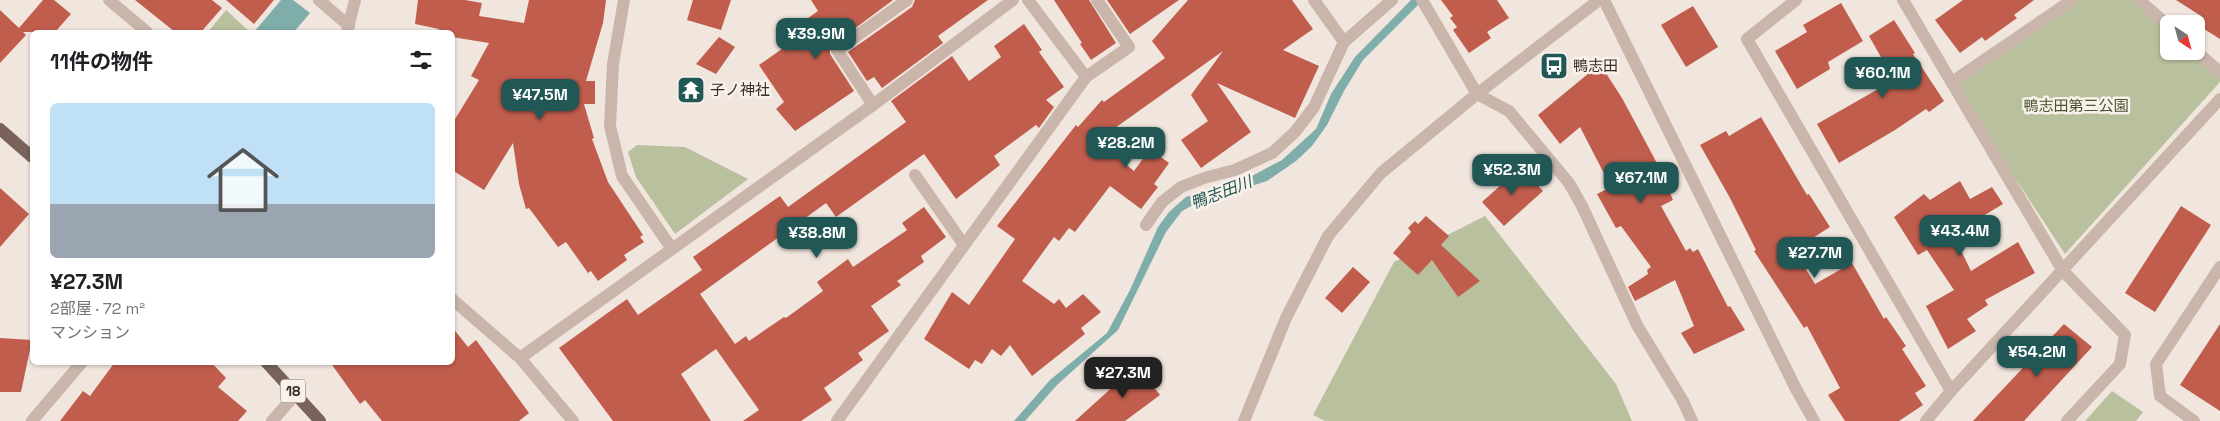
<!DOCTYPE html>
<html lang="ja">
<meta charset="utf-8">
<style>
:root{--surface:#fff;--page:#f6f6f6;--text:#202124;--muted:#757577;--line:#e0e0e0;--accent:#215755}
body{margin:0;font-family:"Space Grotesk","Noto Sans JP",sans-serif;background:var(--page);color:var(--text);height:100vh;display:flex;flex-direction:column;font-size:19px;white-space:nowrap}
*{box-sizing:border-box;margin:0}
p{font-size:16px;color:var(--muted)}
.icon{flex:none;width:28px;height:28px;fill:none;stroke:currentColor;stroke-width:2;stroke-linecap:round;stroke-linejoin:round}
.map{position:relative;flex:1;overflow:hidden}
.panel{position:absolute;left:30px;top:30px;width:425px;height:335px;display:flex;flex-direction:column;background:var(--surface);border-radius:8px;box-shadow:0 1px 4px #0004}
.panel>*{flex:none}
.needle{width:32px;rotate:144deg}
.buttons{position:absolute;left:2160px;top:15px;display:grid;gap:10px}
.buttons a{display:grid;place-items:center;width:45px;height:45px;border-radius:8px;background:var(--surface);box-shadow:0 1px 4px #0004;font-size:25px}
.price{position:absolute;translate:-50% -42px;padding:0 11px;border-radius:10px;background:var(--accent);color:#fff;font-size:16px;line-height:32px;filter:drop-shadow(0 1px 2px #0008)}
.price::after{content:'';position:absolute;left:50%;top:30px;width:15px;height:11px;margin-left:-8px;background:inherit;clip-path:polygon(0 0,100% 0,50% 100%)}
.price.selected{background:#222;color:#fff}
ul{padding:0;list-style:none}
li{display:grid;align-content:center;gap:10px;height:265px;padding:0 20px}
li+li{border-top:1px solid var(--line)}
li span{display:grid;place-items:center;height:155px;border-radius:8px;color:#555}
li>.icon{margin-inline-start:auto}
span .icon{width:90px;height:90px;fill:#fffc;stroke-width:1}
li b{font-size:21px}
h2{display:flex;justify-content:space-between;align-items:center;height:60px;padding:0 20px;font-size:21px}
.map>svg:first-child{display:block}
.green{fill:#b8c09e}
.water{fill:#7eadaa}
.building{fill:#c05d4d}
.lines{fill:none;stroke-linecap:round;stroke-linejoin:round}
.minor{stroke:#c9b5aa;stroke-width:12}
.tertiary{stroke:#c9b5aa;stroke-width:12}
.primary{stroke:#78625b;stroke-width:12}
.labels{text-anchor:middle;stroke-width:5;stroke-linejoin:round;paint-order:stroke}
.shield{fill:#f9f1ea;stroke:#716763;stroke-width:1}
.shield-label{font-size:14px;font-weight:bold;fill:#372c29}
.poi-label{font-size:15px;fill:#372c29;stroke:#f9f1ea;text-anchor:start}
.park-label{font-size:15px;fill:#4a542e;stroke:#f9f1ea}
.water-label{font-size:16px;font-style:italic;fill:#215755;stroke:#f9f1ea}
</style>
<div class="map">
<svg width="2220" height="421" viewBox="0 0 2220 421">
<rect width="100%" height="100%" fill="#f1e6de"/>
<!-- green -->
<g class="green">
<path d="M2072,0H2139L2169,26V51H2196L2220,72V82L2065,254L1952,82Z"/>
<path d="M226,10L250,32H208Z"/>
<path d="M637,145L685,147L748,179L675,234L636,177L628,152Z"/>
<path d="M1485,216L1616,384L1632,421H1325L1313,415L1394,262Z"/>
<path d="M2112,391L2143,412L2136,421H2085Z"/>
</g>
<!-- water -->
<g class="water">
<path d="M281,0H293L310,13L294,32H254Z"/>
<path d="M1411,0H1423L1363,60L1344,91L1327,125L1312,146L1296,161L1267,181L1195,204L1182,211L1166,232L1118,330L1057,385L1025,421H1014L1050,380L1107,333L1130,290L1158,227L1169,212L1186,197L1248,178L1282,160L1316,129L1331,94L1355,57Z"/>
</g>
<!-- building -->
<g class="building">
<path d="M43,0H54L71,14L55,32H23L26,35L0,63V10L19,28Z"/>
<path d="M135,0H212L222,8L201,32H175Z"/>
<path d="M226,0H274L254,24Z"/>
<path d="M418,0H465L482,3L479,16L524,23L529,0H606L603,23L586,81H595V104H584L594,138L592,139L608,182L643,235L640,237L644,242L624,255L627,260L598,281L591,271L588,273L566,242L558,247L529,208L526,209L519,184L513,143L484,190L452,170V124L479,80L471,76L489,43L452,37V32H439V29L415,24Z"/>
<path d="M693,0H731L721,30L687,20Z"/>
<path d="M811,0H893L830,47V54L854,91L795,131L776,109L784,102L759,65L796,39L790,31L818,11Z"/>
<path d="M915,0H988L938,36L943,43L882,88L874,77L867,81L848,52L912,7Z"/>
<path d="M1054,0H1089L1116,43L1091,60L1080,44L1082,43Z"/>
<path d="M1107,0H1179L1130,34Z"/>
<path d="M1188,0H1292L1313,29L1283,50L1319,66L1295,118L1217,83L1251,132L1201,168L1181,140L1208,121L1191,95L1223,51L1115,128L1101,144L1134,171L1150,149L1169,163L1154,184L1158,187L1141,209L1110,186L1075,232L1069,228L1059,241L1054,237L1022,281L1054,304L1059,299L1066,308L1083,294L1101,312L1081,328L1085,334L1032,376L1010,345L1001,356L992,349L982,364L975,360L969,369L924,339L952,292L969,305L1015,239L997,226L1076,125L1078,127L1102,100L1104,102L1165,58L1152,41Z"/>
<path d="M1441,0H1497L1509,18L1487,32L1491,38L1469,53L1453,30L1457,27L1450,18L1453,16Z"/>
<path d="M1963,0H2034L2014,15L2017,18L1985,41L1982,37L1960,53L1935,20Z"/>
<path d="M2176,0H2220V39L2196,24L2201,16Z"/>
<path d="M1841,3L1863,41L1828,62L1830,69L1797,89L1775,51L1807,32L1803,25Z"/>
<path d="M1693,6L1718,47L1686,67L1661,25Z"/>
<path d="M1894,20L1915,53L1913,54L1944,101L1929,112L1926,109L1895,130L1839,163L1817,124L1894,80L1869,36Z"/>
<path d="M1024,24L1042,50L1039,52L1064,87L1046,100L1054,107L1039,128L1036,125L994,156L1000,165L956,199L924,154L836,217L826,203L700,294L735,344L746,336L749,341L784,317L786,318L823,291L817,282L848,259L853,267L907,230L902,223L924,207L946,237L921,256L924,262L897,281L901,285L871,306L889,331L858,353L863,360L824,388L832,400L801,421H743L759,410L716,349L681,374L711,421H613L559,348L627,299L638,315L702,270L693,257L780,196L788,207L906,122L891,101L952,56L969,81L1001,57L994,46Z"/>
<path d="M719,37L735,47L716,74L696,64Z"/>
<path d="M1600,64L1622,98L1659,167L1673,200L1661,206L1686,251L1690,248L1693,252L1698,249L1728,307L1730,306L1745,330L1694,354L1681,333L1694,326L1675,280L1635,301L1628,287L1648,274L1647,270L1651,267L1621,226L1616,228L1597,194L1611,187L1580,127L1560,144L1538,115Z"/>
<path d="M1761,117L1807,195L1809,194L1830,227L1794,250L1815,284L1852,263L1884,319L1886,317L1906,346L1902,349L1926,386L1915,393L1923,405L1899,421H1845L1828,395L1840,388L1807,326L1804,328L1754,251L1756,250L1730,198L1700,145L1726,131L1729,136Z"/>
<path d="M1521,167L1543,191L1504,226L1482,202Z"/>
<path d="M1960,181L1970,199L1992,187L2003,204L1953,234L1971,271L2018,242L2035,273L1985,300L1988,305L1967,319L1976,331L1948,349L1926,306L1954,290L1927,250L1918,255L1894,217L1924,194L1930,200Z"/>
<path d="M0,188L29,214L0,247Z"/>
<path d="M2181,206L2211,225L2155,312L2125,293Z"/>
<path d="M1426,216L1449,236L1441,245L1480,281L1458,297L1432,260L1418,275L1393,253L1411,232L1408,228L1415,221L1418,224Z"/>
<path d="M1353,267L1370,282L1342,313L1325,298Z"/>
<path d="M2064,324L2092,347L2024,421H1973Z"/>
<path d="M2220,324V411L2180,385Z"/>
<path d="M452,327L468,347L476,340L529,413L519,421H382L365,400L360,404L330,362H452Z"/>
<path d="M0,338L32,340L21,392H0Z"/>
<path d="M115,362H211L226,378L218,387L247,411L238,421H60L83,391L90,396Z"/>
<path d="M1137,365L1160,395L1125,421H1075Z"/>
</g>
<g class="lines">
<!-- minor -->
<g class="minor">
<path d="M109,0L147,32"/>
<path d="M319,0L349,26"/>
<path d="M624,0L613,64L610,126L622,176L672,249"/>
<path d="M1314,0L1344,42"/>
<path d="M1422,0L1477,94L1509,111L1569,183L1582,206L1637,325L1683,401L1692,421"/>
<path d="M1796,0L1747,39L1951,391"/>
<path d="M1903,0L2063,271L2125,335L2120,364L2067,421"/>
<path d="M2139,0L2169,26"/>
<path d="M347,32L355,0"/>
<path d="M2196,51L2220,72"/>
<path d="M1086,77L1129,47L1097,0"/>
<path d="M1952,82L2072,0"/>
<path d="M873,105L837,50L907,0"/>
<path d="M915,175L964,245"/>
<path d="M1146,225L1162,202L1181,187L1204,178L1235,170L1272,153L1295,132L1314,107L1344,42L1392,0"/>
<path d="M452,299L520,358L573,421"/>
<path d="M520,358L873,105L1013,0"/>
<path d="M32,421L82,362"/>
<path d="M272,421L296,394"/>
<path d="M837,421L1086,77L1028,0"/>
<path d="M1926,421L1951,391L2220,99"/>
<path d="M2194,421L2160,396L2156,364L2220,267"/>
</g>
<!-- tertiary -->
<g class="tertiary">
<path d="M1604,0L1796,389L1814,421"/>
<path d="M1244,421L1286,318L1328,236L1381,173L1477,94L1599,0"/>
</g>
<!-- primary -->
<g class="primary">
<path d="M0,129L32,157"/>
<path d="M266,362L320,421"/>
</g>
</g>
<!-- icons -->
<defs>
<symbol id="bus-square" viewBox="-11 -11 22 22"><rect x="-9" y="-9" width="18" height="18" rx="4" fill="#215755" stroke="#f9f1ea"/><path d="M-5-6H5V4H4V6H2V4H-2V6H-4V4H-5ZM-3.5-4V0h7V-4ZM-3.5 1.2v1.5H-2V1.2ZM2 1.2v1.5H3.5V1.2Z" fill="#fff"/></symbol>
<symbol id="temple-square" viewBox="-11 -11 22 22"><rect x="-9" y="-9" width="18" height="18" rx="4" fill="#215755" stroke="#f9f1ea"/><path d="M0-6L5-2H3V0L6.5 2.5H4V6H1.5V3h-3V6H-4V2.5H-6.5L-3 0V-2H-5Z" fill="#fff"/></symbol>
</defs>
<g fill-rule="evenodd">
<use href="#bus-square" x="1538" y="50" width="32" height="32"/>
<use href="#temple-square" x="675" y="74" width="32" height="32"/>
</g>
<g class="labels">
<!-- shield labels -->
<rect class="shield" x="280.5" y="379.5" width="25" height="23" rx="4"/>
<g class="shield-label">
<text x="293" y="396">18</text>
</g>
<!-- poi labels -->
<g class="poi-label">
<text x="1573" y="71">鴨志田</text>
<text x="710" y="95">子ノ神社</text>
</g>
<!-- park labels -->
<g class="park-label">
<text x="2076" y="111">鴨志田第三公園</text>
</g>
<!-- water labels -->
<g class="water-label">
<text transform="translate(1221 192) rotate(-21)" y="6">鴨志田川</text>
</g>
</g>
</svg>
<div class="buttons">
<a><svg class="needle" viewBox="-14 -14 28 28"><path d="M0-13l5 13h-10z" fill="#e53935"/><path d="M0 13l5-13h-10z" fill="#757577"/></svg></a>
</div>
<b class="price" style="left:816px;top:60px">¥39.9M</b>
<b class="price" style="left:1883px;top:99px">¥60.1M</b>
<b class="price" style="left:540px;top:121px">¥47.5M</b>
<b class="price" style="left:1126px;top:169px">¥28.2M</b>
<b class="price" style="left:1512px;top:196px">¥52.3M</b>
<b class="price" style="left:1641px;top:204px">¥67.1M</b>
<b class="price" style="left:1960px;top:257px">¥43.4M</b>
<b class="price" style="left:817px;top:259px">¥38.8M</b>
<b class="price" style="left:1815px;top:279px">¥27.7M</b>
<b class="price" style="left:2037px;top:378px">¥54.2M</b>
<b class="price selected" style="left:1123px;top:399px">¥27.3M</b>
<section class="panel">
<h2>11件の物件<svg class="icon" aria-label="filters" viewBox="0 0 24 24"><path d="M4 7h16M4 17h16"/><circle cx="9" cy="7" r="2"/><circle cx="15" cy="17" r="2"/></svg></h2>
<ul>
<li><span style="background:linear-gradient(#bfe0f5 65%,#9aa5b1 0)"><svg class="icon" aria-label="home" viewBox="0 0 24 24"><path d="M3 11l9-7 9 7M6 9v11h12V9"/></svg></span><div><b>¥27.3M</b><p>2部屋 · 72 m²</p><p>マンション</p></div></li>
</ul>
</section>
</div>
